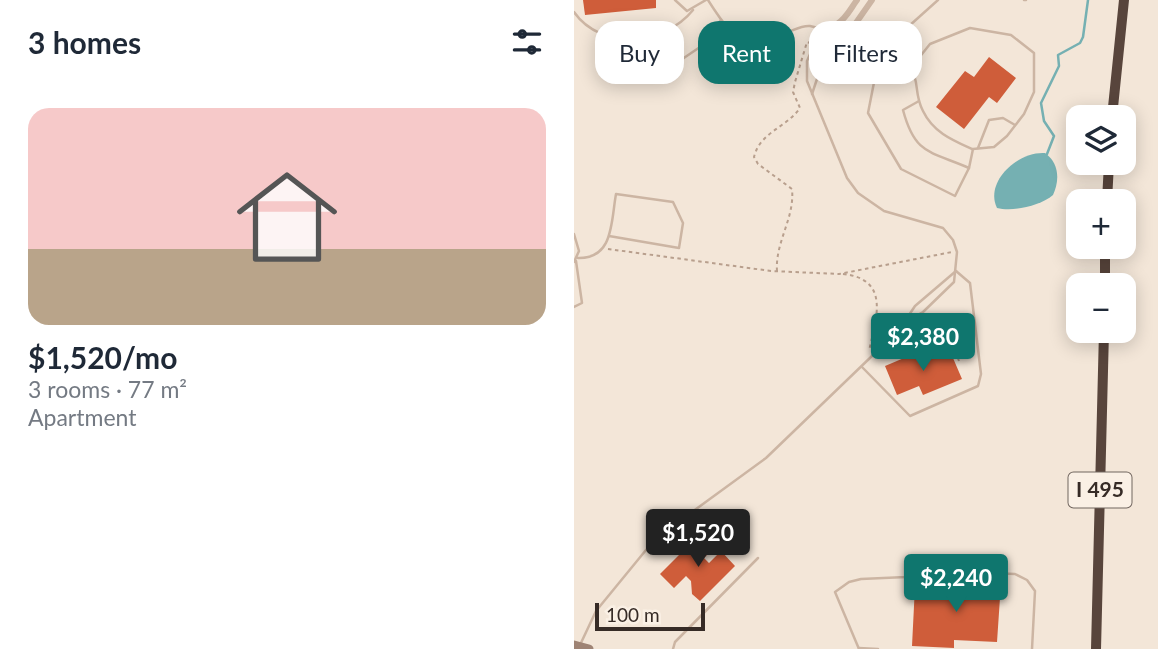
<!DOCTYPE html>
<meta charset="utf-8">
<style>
:root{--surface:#fff;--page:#f6f6f7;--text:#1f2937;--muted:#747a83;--line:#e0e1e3;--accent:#0f766e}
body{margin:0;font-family:Lato,sans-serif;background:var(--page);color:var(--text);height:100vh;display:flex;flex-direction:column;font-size:26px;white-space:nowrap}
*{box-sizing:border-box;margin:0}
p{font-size:23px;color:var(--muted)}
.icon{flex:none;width:38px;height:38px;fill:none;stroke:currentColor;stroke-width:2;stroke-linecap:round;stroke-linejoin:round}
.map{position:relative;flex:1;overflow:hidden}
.drawer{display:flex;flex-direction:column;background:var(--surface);width:574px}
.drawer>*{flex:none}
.guide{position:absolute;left:21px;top:21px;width:457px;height:63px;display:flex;gap:14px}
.controls{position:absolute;left:492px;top:105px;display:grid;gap:14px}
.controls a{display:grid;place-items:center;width:70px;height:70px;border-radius:14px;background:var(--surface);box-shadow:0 4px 18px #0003;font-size:35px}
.scale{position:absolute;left:21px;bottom:18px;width:110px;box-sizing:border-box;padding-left:7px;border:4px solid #362b26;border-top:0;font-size:19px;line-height:24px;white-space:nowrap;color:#362b26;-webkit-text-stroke:5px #faf0e5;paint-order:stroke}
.price{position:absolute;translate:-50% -60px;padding:0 16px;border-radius:7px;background:var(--accent);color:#fff;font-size:23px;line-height:46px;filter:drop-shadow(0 2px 4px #0008)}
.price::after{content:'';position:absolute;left:50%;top:42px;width:21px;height:16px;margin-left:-10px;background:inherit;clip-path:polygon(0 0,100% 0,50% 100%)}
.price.selected{background:#222;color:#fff}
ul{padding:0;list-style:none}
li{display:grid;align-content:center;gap:14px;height:371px;padding:0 28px}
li+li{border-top:2px solid var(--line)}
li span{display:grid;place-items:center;height:217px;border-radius:21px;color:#555}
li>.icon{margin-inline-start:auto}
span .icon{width:126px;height:126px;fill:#fffc;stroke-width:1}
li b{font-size:30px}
h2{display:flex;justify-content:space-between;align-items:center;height:84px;padding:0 28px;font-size:30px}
.pill{padding:0 24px;border-radius:21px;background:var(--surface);box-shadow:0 4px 18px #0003;font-size:24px;line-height:63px}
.pill.selected{background:var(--accent);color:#fff}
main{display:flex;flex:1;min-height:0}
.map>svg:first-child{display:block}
.water{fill:#75b0b2}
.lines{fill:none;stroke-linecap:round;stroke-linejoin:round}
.stream{stroke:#75b0b2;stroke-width:2.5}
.building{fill:#cf5d3a}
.path{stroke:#b89f8d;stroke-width:2;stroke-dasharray:3.5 3.5;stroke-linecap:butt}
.service{stroke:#ccb5a3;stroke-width:2.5}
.minor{stroke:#ccb5a3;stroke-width:6}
.secondary{stroke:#9f8475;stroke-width:9}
.motorway{stroke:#58453c;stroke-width:10}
.labels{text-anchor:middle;stroke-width:6;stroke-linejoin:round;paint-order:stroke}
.shield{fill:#faf0e5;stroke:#71665f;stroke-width:2}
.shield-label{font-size:21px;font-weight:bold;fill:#362b26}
</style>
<main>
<section class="drawer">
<h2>3 homes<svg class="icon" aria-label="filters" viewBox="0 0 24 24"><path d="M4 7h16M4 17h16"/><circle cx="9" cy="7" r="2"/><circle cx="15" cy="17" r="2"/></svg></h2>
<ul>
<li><span style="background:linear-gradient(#f6c9c9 65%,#b9a48a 0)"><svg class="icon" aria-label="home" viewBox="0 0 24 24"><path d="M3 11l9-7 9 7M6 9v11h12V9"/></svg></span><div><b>$1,520/mo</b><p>3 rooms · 77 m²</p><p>Apartment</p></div></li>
</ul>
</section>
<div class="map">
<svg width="584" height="649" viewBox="0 0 584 649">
<rect width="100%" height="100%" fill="#f3e6d8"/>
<!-- water -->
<path class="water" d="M471,153C485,163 486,180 479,195C466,206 439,212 423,208C410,181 445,151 471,153Z"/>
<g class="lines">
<!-- stream -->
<path class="stream" d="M473,154L480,136L470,121L467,103L485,66L484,55L506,43L509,37L514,0"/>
</g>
<!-- building -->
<g class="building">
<path d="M9,0H82V8L11,15Z"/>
<path d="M415,57L442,78L423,103L415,97L390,129L362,107L391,71L400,77Z"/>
<path d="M349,350L353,360L376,351L388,379L349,395L345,386L323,395L311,366Z"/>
<path d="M122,538L136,552L130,558L135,563L147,551L161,566L126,601L118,594L117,581L112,576L100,588L86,574Z"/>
<path d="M384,580L427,583L423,642L380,640V648L338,646L341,586L383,589Z"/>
</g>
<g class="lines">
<!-- path -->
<g class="path">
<path d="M34,249L197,271L265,274L378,252"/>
<path d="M203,271C201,242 221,218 218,189L184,164L180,157C186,132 212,128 226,108L219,92L221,82L233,42L236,43"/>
<path d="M269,274C317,279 302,319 295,351"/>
<path d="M371,326L385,361"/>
<path d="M377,337L397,321"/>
</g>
<!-- service -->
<g class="service">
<path d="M101,0L113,11L132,0"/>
<path d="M134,0C157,36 167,49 211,33C218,31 228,25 236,26C251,28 261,38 274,44C288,50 303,49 316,55C353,70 336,87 349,111C359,132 378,140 398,149"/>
<path d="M364,0L306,52L294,113L327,169L381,196L395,168"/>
<path d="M450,0H452"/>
<path d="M0,12C27,51 91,45 119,10"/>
<path d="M241,43L233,61V81L273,178L284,193L310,211L369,228L379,240L383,252L380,282L349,312L334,320"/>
<path d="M98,66L129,45L147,20"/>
<path d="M336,69L356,44L396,28L437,35L460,53V92L450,114L433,136L420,147L399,149L395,168C356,151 341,155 329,110L345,101"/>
<path d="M238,94L244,76L263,58"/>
<path d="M404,148L415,120L429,118L441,125"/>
<path d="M0,234L5,251L0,262"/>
<path d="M4,258C40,259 37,221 42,194L99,202L109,223L105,248L35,236"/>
<path d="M0,307L8,303L2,261"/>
<path d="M288,367L336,416L404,386L407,374L396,283L382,271"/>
<path d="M6,645L22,611L81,539L192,458L325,330L341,306L382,271"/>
<path d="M285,648L304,649"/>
<path d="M99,649L101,642L184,558"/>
<path d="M285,649L261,592L275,582L287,579L332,577L360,571L441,574L453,580L461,591L458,649"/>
</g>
<!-- minor -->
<path class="minor" d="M283,0C277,8 272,19 263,24C253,30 246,32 241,43L255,56L264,57L274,44L277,30L298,0"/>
<!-- secondary -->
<path class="secondary" d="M0,645L15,649"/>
<!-- motorway -->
<g class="motorway">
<path d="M538,117L550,0"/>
<path d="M533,201L535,163"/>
<path d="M531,285V247"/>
<path d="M522,649L530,331"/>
</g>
</g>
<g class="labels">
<!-- shield labels -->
<rect class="shield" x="494.5" y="472.5" width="63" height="35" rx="5"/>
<g class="shield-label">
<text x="526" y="497">I 495</text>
</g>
</g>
</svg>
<div class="controls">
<a><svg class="icon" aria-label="layers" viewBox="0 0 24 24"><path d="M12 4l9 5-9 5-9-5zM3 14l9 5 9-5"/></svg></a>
<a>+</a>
<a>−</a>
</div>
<div class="scale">100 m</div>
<b class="price" style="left:349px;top:373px">$2,380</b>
<b class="price selected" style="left:124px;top:569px">$1,520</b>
<b class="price" style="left:382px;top:614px">$2,240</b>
<div class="guide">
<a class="pill">Buy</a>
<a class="pill selected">Rent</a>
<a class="pill">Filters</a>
</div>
</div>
</main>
